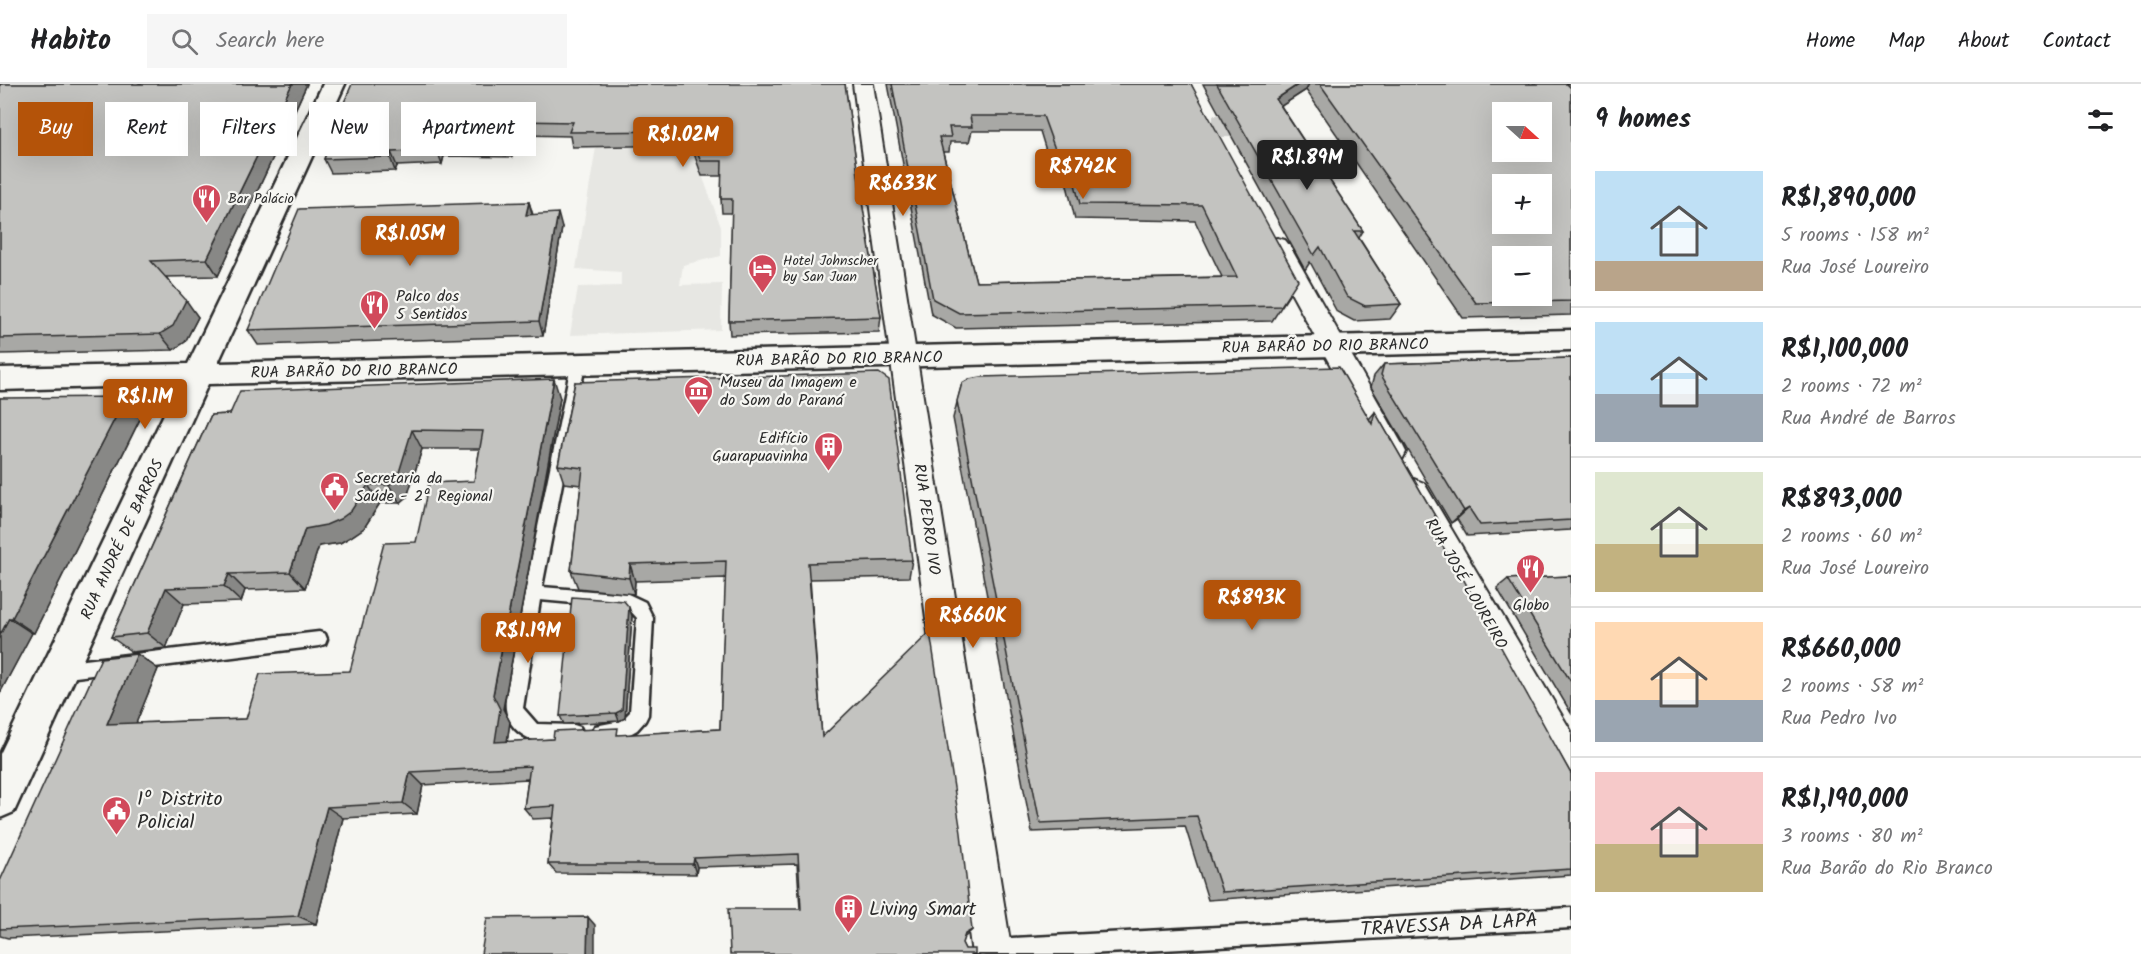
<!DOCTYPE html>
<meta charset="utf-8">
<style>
:root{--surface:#fff;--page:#f6f6f6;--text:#202124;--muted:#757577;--line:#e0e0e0;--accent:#b45309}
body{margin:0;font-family:Kalam,sans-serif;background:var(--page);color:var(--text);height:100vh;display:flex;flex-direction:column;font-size:22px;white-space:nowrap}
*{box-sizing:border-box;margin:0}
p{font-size:20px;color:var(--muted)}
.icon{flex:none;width:33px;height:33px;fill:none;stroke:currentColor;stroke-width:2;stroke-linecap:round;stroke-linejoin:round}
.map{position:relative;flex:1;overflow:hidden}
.sheet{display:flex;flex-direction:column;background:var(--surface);width:570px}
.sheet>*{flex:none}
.banner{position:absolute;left:18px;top:18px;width:570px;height:54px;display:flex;gap:12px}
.needle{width:39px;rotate:111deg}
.fabs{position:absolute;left:1492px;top:18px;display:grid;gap:12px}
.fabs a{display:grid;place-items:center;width:60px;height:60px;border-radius:0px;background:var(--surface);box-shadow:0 6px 24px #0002;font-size:30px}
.price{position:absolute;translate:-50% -51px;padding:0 14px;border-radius:6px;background:var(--accent);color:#fff;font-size:20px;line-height:39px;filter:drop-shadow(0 2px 3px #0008)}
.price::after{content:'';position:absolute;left:50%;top:36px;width:18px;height:14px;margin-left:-9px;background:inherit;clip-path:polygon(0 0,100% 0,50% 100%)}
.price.current{background:#222;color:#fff}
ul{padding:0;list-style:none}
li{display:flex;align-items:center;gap:18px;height:150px;padding:0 24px}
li+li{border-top:2px solid var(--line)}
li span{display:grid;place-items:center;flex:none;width:168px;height:120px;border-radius:0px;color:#555}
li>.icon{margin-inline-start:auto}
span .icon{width:72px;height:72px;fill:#fffc;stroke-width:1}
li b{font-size:26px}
h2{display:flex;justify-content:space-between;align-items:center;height:72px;padding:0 24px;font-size:26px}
.tag{padding:0 21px;border-radius:0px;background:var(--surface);box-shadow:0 6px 24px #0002;font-size:21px;line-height:54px}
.tag.current{background:var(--accent);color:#fff}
header{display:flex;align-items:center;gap:36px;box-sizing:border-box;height:84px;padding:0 30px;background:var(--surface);border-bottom:2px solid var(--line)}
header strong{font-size:28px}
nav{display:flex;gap:33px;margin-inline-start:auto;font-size:21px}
.search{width:420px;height:54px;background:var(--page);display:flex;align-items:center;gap:15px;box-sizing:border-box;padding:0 21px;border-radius:0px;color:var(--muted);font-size:22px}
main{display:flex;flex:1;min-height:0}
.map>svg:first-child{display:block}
.built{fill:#e7e7e3}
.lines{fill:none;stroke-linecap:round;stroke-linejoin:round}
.street-tunnel{stroke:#cdcdca;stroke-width:22;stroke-dasharray:22 11;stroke-linecap:butt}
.lane-casing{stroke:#2b2b2b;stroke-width:5}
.street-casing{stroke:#2b2b2b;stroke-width:4}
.secondary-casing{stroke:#2b2b2b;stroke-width:5}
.lane{fill:#f6f6f2;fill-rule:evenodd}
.street{fill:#f6f6f2;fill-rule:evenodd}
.secondary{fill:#f6f6f2;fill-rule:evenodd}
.wall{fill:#a8a8a5;stroke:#2b2b2b;stroke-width:1.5;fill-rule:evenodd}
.shaded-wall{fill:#888886;stroke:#2b2b2b;stroke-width:1.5}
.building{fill:#c3c3c0;stroke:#2b2b2b;stroke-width:1.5;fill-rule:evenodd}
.labels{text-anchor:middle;stroke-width:4.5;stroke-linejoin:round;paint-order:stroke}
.far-poi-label{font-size:14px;fill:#2b2b2b;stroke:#f6f6f2;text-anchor:start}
.poi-label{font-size:16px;fill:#2b2b2b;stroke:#f6f6f2;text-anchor:start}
.street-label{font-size:16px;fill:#2b2b2b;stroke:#f6f6f2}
.near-poi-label{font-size:20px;fill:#2b2b2b;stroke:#f6f6f2;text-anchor:start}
.near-street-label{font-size:20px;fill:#2b2b2b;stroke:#f6f6f2}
</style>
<header>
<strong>Habito</strong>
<div class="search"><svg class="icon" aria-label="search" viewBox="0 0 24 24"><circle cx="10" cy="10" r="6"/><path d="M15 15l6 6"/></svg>Search here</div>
<nav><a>Home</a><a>Map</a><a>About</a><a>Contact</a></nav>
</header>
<main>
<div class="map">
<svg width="1571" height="870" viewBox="0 0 1571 870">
<rect width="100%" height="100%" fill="#f6f6f2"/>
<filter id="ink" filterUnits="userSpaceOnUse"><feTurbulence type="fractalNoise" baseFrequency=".0167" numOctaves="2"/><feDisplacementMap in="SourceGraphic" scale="12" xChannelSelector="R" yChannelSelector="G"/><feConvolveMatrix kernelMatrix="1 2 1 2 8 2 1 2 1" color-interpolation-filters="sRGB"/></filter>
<g filter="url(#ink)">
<!-- built -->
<path class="built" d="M691,61L721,143V172L683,181L680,201L722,200L721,246L570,251L578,203L621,202V188L576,185L596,63Z"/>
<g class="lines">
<!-- street-tunnel -->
<path class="street-tunnel" d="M1213,42H1235"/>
<defs>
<g id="lane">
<path d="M578,276L585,281L542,503L628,510L645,518L653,534L648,631L645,637L637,646L623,654L601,656L595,654L592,648L595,642L621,637L630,628L637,534L628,524L540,516L523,624L537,640L574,641L580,643L583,649L580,655C554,665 511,659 506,625C504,614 515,568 517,554C533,462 553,372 571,281Z"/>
<path d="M319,548L325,550L327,555L325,560L319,562L60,595L54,592L52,587L54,582L60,579Z"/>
<path d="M1571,824V844L1088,870H985L983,865L986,858L993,855Z"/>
</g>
<g id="street">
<path d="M853,0H873L1012,870H972Z"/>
<path d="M1277,154L1285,156L1289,161L1402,360L1406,368L1402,376L1392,379L1382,376L1265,161L1269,156Z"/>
<path d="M1414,395L1424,399L1571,647V699L1558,693L1404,415L1399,407L1404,399Z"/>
</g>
<g id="secondary">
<path d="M323,0H345L218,279L1571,246V266L208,300L14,728L0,734V670L178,301L0,306V284L188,280Z"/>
<path d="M1556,0H1571V9L1563,8Z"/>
</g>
</defs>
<!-- lane casing -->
<use href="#lane" class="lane-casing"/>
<!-- street casing -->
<use href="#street" class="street-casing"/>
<!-- secondary casing -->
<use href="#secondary" class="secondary-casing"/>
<!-- lane -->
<use href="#lane" class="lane"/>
<!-- street -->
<use href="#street" class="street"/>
<!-- secondary -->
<use href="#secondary" class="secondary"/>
</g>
<!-- wall -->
<g class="wall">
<path d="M0,0H307L218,192L166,193L198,233L185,258L173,266L0,270Z"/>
<path d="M845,0L861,112L881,233L879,248L730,251L729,237L732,129H722L721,115L722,92H702L691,61L572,63L570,52L522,51L512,73L444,72L442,80L397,82L395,87L331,89L324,75L335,48L333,44Z"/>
<path d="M888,0H1191L1289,211L1272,237L956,244L931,230ZM972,47H1040L1051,83L1063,84L1075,135L1195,137L1222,193L976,198L943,68H949L950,58H969Z"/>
<path d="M1203,0H1567L1571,4V231L1463,234L1306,6L1281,22L1363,147L1359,154L1401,220L1390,235L1354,237L1337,228L1310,178L1305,186Z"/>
<path d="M529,118L533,131L562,144L543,252L258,261L248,246Z"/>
<path d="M1571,274V446L1467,452L1457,435L1451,439L1371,303L1374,292L1384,280Z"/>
<path d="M575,298L912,476L909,493L810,495L822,653L972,846L963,854L962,859L965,865L975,870L800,825L797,780L697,783L696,790L556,789L548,780L553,734L533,735L524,724L528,695L423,701L417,730L343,734L316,840L8,854L0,852V797L137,570L158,585L136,639L246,635L350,587L416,458L474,397L480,365H422L407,413L400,419H380L364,444L352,452L340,459L319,462L305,504L245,506L241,518L184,520L166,564L132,568L111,553L211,331L560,314L503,625L510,638L507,658L720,645L726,494L635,497L634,510L578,504L571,487L581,401L564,399L558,381Z"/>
<path d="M962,299L1369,335L1375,328L1439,439L1433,446L1571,690V791L1208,816L1185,742L1032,748L953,334Z"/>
<path d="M0,314L142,331L34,549H32L0,609Z"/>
<path d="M1571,492V629L1497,504L1508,495Z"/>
<path d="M632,532L625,634L619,637L564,640L560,632Z"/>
</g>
<!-- shaded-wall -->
<g class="shaded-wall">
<path d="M292,0H307L218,192L207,175Z"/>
<path d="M1299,0H1309L1306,6L1269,30L1276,15Z"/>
<path d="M518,37L522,51L512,73L508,59Z"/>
<path d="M439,57L444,72L442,80L437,66Z"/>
<path d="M391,68L397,82L395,87L390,73Z"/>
<path d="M529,118L533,133L526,131Z"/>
<path d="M558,129L562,144L543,252L539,237Z"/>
<path d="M186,216L198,233L185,258L173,266L160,250Z"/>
<path d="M554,295L560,314L503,625L510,638L505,671L495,658L493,611Z"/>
<path d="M126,313L142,331L34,549L12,534Z"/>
<path d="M412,346L422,365L407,413L400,419L389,401Z"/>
<path d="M368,401L380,419L364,444L352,452L340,459L319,462L305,504L290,488L305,445Z"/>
<path d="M1469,424L1457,435L1451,439L1464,427Z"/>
<path d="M630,480L635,497L634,510L629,494Z"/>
<path d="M229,490L245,506L241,518L224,502Z"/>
<path d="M166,504L184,520L166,564L147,549Z"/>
<path d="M629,523L632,532L625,634L619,637L616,629Z"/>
<path d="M9,534L32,549L0,609V551Z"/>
<path d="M137,570L158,585L130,654L107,640Z"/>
<path d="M410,688L423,701L417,730L403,719Z"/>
<path d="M327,723L343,734L316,840L298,832Z"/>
<path d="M694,774L697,783L696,790L693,780Z"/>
<path d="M588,833L595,841V870H587Z"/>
<path d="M972,846L965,853L958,857L965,850Z"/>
</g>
<!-- building -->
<g class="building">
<path d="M0,0H292L207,175L151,177L186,216L173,242L160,250L0,254Z"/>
<path d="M352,0H845L861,112L881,233L729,237L732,115H721L722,77H701L689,47L569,48L573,38L518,37L508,59L439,57L437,66L391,68L390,73L324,75L336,44H333Z"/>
<path d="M892,0H1191L1298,196L1281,222L959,229L933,215ZM970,32H1043L1056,68H1067L1080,120L1202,121L1237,193L976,198L939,53H951L949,43H972Z"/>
<path d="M1217,0H1299L1276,15L1363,147H1354L1401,220L1365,222L1347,213L1320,163L1314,171Z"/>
<path d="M1320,0H1567L1571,4V217L1476,219ZM1503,28H1542V68H1503ZM1503,100H1542V140H1503ZM1503,172H1542V212H1503Z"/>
<path d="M529,118L526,131L558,129L539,237L248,246L299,125Z"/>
<path d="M1571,274V436L1480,441L1469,424L1464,427L1381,291L1384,280Z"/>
<path d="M1339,283L1372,340L1375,328L1439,439L1429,441L1461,491L1571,690V785L1222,808L1197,732L1040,739L957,317L962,299L969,295L981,293Z"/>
<path d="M879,289L889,296L912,476L808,479L822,653L930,548L961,749L972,846L965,850L962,859L965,865H975V870H730L728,825H801L798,770L694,774L693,780H548L555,722L524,724L530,682L410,688L403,719L327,723L298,832L0,845V797L101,574L137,570L107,640L246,635L260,590L350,587L384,459L416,458L429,399L474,397L483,347L412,346L397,395L389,401H368L351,427L340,435L326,441L305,445L290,488L229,490L224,502L166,504L147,549L111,553L211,331L230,330L240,307L554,295L493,611L500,625L495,658L553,655L554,647L618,644L617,651L720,645L726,477L630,480L629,494L571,487L583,384L558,381L575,298Z"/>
<path d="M126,313L12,534H9L0,551V314Z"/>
<path d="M1571,492V598L1508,495Z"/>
<path d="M572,513L624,517L629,523L622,626L616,629L560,632Z"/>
<path d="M588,833L587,870H481L487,834Z"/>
</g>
</g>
<!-- icons -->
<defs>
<symbol id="restaurant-pin" viewBox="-11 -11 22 30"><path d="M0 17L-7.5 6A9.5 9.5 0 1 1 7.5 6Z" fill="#d1495b" stroke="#f6f6f2"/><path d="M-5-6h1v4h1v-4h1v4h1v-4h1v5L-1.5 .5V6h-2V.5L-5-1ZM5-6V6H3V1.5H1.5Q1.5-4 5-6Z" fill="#fff"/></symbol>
<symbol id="hotel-pin" viewBox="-11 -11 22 30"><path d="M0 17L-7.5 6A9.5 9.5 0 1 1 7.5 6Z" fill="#d1495b" stroke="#f6f6f2"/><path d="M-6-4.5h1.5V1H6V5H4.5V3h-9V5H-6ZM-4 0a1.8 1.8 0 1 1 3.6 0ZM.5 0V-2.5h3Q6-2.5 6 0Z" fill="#fff"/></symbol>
<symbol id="museum-pin" viewBox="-11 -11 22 30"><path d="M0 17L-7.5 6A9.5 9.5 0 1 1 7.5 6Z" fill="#d1495b" stroke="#f6f6f2"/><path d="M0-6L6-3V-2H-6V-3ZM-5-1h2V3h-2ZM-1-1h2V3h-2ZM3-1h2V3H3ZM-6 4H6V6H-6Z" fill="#fff"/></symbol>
<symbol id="building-pin" viewBox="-11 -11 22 30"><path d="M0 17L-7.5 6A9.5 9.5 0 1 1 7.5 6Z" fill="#d1495b" stroke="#f6f6f2"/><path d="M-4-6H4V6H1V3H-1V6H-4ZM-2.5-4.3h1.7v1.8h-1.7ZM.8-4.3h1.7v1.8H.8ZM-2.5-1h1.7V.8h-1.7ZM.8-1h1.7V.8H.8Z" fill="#fff"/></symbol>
<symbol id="civic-pin" viewBox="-11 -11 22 30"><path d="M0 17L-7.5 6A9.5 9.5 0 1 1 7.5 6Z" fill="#d1495b" stroke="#f6f6f2"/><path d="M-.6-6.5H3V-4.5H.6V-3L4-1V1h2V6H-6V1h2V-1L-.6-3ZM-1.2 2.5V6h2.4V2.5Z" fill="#fff"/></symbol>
</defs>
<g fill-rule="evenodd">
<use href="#restaurant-pin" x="190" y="98" width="33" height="45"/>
<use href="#hotel-pin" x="746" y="168" width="33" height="45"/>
<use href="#restaurant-pin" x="358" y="204" width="33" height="45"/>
<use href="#museum-pin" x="682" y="290" width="33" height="45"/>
<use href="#building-pin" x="812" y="346" width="33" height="45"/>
<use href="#civic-pin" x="318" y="386" width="33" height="45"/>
<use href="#restaurant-pin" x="1514" y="468" width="33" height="45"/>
<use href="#civic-pin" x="100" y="710" width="33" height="45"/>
<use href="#building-pin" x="832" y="808" width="33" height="45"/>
</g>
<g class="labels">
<!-- far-poi labels -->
<g class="far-poi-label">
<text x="228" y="119">Bar Palácio</text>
<text x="783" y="181">Hotel Johnscher<tspan x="783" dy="16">by San Juan</tspan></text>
</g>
<!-- poi labels -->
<g class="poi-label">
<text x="396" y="217">Palco dos<tspan x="396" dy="18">5 Sentidos</tspan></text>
<text x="720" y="303">Museu da Imagem e<tspan x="720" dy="18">do Som do Paraná</tspan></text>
<text x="808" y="359" text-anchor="end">Edifício<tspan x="808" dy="18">Guarapuavinha</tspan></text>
<text x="355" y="399">Secretaria da<tspan x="355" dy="18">Saúde - 2ª Regional</tspan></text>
<text x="1531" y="526" text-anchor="middle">Globo</text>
</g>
<!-- street labels -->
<g class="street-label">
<text transform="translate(1325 261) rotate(-1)" y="6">RUA BARÃO DO RIO BRANCO</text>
<text transform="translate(839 274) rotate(-1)" y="6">RUA BARÃO DO RIO BRANCO</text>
<text transform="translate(354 286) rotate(-1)" y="6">RUA BARÃO DO RIO BRANCO</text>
<text transform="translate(928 435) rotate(82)" y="6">RUA PEDRO IVO</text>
<text transform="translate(121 455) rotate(-65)" y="6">RUA ANDRÉ DE BARROS</text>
<text transform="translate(1467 499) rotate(60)" y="6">RUA JOSÉ LOUREIRO</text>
</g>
<!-- near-poi labels -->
<g class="near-poi-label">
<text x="137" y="721">1º Distrito<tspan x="137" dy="23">Policial</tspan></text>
<text x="869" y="831">Living Smart</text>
</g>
<!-- near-street labels -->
<g class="near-street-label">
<text transform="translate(1449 840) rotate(-3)" y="7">TRAVESSA DA LAPA</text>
</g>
</g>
</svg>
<div class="fabs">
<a><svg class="needle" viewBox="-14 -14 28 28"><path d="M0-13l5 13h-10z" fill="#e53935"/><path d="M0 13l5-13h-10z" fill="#757577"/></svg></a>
<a>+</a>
<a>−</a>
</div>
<b class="price" style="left:683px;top:84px">R$1.02M</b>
<b class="price current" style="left:1307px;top:107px">R$1.89M</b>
<b class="price" style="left:1083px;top:116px">R$742K</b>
<b class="price" style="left:903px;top:133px">R$633K</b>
<b class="price" style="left:410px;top:183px">R$1.05M</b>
<b class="price" style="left:145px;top:346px">R$1.1M</b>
<b class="price" style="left:1252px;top:547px">R$893K</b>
<b class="price" style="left:973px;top:565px">R$660K</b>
<b class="price" style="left:528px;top:580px">R$1.19M</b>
<div class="banner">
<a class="tag current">Buy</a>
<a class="tag">Rent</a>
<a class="tag">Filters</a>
<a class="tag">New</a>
<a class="tag">Apartment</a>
</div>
</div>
<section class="sheet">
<h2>9 homes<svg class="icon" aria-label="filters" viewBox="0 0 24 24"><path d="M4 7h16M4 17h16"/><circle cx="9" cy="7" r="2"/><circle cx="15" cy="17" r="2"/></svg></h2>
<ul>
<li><span style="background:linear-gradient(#bfe0f5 75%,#b9a48a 0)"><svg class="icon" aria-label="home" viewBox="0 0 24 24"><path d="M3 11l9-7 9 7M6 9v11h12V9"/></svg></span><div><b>R$1,890,000</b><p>5 rooms · 158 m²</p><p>Rua José Loureiro</p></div></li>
<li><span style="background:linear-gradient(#bfe0f5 60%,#9aa5b1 0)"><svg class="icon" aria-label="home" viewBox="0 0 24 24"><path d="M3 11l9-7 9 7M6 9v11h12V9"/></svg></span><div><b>R$1,100,000</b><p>2 rooms · 72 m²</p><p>Rua André de Barros</p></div></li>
<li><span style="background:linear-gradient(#dfe7d0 60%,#c2b280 0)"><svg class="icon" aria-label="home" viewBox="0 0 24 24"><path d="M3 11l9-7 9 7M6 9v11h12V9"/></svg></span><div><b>R$893,000</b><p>2 rooms · 60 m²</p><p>Rua José Loureiro</p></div></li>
<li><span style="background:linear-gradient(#ffd9b3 65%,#9aa5b1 0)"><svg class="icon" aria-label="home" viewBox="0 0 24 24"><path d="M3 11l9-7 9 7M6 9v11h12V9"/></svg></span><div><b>R$660,000</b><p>2 rooms · 58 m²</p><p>Rua Pedro Ivo</p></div></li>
<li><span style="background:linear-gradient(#f6c9c9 60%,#c2b280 0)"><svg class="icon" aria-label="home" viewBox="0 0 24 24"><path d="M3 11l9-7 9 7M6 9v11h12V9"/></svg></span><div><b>R$1,190,000</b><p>3 rooms · 80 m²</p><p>Rua Barão do Rio Branco</p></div></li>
</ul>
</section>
</main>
